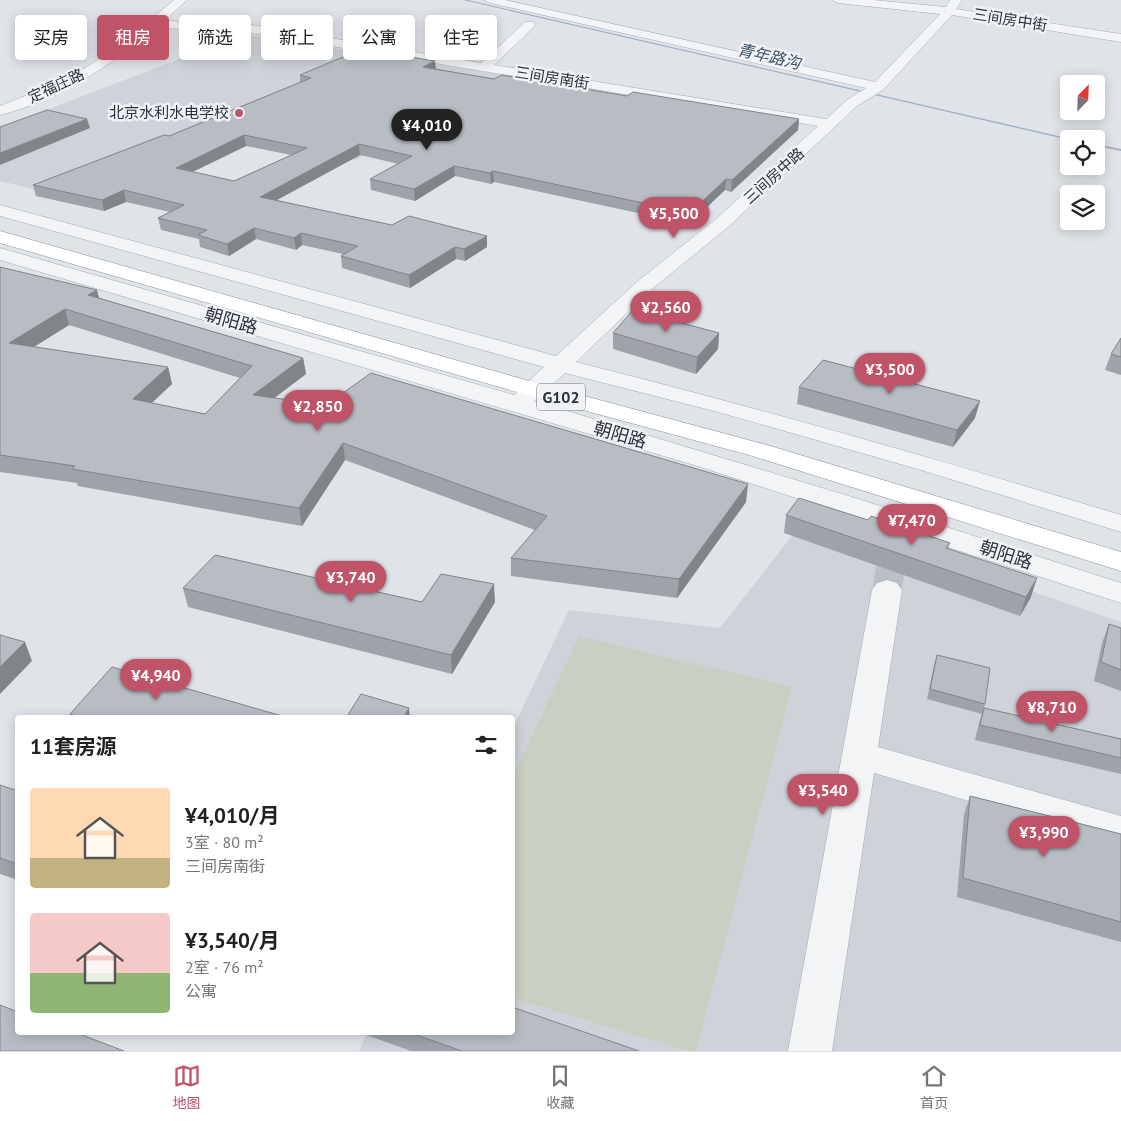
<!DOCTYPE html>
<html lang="zh">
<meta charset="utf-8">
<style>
:root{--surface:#fff;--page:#f2f2f2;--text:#202124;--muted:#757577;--line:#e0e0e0;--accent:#bf5368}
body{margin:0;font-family:"PT Sans","Noto Sans SC",sans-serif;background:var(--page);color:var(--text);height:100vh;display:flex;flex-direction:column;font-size:19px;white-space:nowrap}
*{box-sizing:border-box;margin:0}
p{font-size:16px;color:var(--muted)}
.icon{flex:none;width:28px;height:28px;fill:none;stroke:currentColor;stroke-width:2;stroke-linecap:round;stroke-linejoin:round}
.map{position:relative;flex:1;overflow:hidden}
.details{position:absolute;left:15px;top:715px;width:500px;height:320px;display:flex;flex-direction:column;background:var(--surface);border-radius:5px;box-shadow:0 2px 12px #0003}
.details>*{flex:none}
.top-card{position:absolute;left:15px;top:15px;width:500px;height:45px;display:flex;gap:10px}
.needle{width:32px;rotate:23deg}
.buttons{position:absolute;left:1060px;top:75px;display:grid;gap:10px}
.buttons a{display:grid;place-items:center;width:45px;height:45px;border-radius:5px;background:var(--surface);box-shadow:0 2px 12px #0003;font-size:25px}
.price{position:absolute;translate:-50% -42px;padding:0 11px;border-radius:18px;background:var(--accent);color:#fff;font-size:16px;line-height:32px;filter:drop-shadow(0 1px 2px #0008)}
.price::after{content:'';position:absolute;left:50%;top:30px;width:15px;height:11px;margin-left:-8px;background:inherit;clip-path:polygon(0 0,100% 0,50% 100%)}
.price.selected{background:#222;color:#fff}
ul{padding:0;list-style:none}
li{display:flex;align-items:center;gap:15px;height:125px;padding:0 15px}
li span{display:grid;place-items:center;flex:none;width:140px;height:100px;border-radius:5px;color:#555}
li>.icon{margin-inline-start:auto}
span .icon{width:60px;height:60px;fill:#fffc;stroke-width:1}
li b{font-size:21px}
h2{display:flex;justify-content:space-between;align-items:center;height:60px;padding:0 15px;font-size:21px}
.pill{padding:0 18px;border-radius:5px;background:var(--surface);box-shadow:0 2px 12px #0003;font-size:18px;line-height:45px}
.pill.selected{background:var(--accent);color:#fff}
.tab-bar{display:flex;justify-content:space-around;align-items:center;height:70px;border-top:1px solid var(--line);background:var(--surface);font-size:14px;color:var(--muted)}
.tab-bar a{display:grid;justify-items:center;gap:2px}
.tab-bar .selected{color:var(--accent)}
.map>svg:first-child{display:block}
.built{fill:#cfd3d9}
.green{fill:#c7d0c2}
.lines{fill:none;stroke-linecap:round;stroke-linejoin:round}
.stream{fill:#9fb2c4;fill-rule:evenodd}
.minor-tunnel{stroke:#bcc0c6;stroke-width:29;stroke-dasharray:29 14;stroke-linecap:butt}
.minor-casing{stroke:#a6aab1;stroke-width:1}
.highway-casing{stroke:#89929c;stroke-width:1}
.minor{fill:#f3f4f6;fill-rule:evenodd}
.highway{fill:#fff;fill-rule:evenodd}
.wall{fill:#9ea3a9;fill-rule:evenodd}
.shaded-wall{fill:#818489}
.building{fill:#b8bdc4;stroke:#818489;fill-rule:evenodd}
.poi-dot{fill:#bf5368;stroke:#f0f2f5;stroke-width:2}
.labels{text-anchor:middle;stroke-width:5;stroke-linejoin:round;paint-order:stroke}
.far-street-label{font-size:15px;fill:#2b323d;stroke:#f0f2f5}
.far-poi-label{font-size:15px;fill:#2b323d;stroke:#f0f2f5;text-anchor:end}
.far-water-label{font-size:16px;font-style:italic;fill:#3a526c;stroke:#f0f2f5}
.shield{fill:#f0f2f5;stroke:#666c74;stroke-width:1}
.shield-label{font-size:16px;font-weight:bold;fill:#2b323d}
.street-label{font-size:18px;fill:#2b323d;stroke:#f0f2f5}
</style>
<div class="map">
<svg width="1121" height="1051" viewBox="0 0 1121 1051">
<rect width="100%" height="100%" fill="#e0e3e8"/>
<!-- built -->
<g class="built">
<path d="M244,34L506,75L356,160L237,137L97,204L0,181V128Z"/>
<path d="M809,514L1121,622V1051H359L367,1033L512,1032L513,728L569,610L720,628Z"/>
</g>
<!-- green -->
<path class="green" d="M579,636L792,687L696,1051H687L513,998V776Z"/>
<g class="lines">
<!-- stream -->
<g class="stream">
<path d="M463,0H468L1071,139H1069V140Z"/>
<path d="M1096,144L1121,149V151L1096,146Z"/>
</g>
<!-- minor-tunnel -->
<path class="minor-tunnel" d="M887,590L896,533"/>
<defs>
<g id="minor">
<path d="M174,0H187L164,21L240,23L481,63L525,22H533L535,25L533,28L494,65L826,119L847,100L866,88L490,3L484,0H505L875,82L940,14L838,3L832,0H873L946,7L950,0H962L956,9L1121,34V42L952,15L883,90L857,106L728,227L652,289L576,362C759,408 940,460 1121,515V532L921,470L718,412L565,373L534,401L852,497L1121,583V603L694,465L0,260V248L514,395L544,367L0,216V205L556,356L638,281L716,219L818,126L240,31L156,28C113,64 55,102 0,115V106C29,94 58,84 85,68C117,49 146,24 174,0Z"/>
<path d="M887,580L897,583L902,590L878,747L1121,816V846L874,773L832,1051H788L872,590L877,583Z"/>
</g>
<path id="highway" d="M0,231L540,384L767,445L1121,552V571L749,455L524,394L0,243Z"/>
</defs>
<!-- minor casing -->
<use href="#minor" class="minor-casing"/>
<!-- highway casing -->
<use href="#highway" class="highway-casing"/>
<!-- minor -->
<use href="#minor" class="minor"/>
<!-- highway -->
<use href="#highway" class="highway"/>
</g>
<!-- wall -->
<g class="wall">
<path d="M436,69L494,79L627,96L799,119L798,130L731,192L725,190L689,224L494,182L491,184L455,176L415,201L371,190L370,179L399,164L360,155L277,200L487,247L465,261L456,259L410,288L342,268L341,256L343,254L302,245L296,250L256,239L229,256L200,247L199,239L161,230L158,218L170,212L126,202L104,211L36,196L33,185L169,136L300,82V75ZM246,146L291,155L234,181L192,172Z"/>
<path d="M0,267L99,298L303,358L306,374L274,398L746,502L677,598L511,576V558L535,530L345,460L302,526L78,486L77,483L0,472ZM69,325L240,378L205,414L151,403L172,384L168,367L34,347Z"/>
<path d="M613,333H719L718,349L696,374L613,349Z"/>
<path d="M1121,338V375L1105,370L1111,354Z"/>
<path d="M799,387L975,418L953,447L797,404Z"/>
<path d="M786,515L868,520L950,543L948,548L1031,597L1020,616L784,533Z"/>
<path d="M183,588L422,602H495L452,674L188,607Z"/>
<path d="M1109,624L1121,628V691L1094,681L1102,643Z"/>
<path d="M937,655L985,704L982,714L927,699L934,665Z"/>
<path d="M984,708L1121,739V774L975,740L979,723Z"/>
<path d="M70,714L289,718H72Z"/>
<path d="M0,785L18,791V880L0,874Z"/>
<path d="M970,796L1121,834V942L957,897L964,814Z"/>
<path d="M358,1032H512L639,1051H411Z"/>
</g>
<!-- shaded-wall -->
<g class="shaded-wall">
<path d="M435,61L436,70L423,67Z"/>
<path d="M87,119L90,128L0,165V153Z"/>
<path d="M799,119L798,130L731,192L732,180Z"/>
<path d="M244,135L246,146L178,179L176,168Z"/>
<path d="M359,144L360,155L262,208L260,197Z"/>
<path d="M454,166L455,176L415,201L414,189Z"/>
<path d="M493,171L494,182L491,184L490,173Z"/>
<path d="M726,179L725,190L689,224L690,213Z"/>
<path d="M124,190L126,202L104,211L102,200Z"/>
<path d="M254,228L256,239L229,256L227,244Z"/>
<path d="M301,233L302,245L296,250L294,238Z"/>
<path d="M487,236V247L465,261L464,249Z"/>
<path d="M455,247L456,259L410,288L409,275Z"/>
<path d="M97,290L101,305L88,295Z"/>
<path d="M65,309L69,325L14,359L9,343Z"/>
<path d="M719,333L718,349L696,374L697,357Z"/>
<path d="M303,358L306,374L256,412L253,395Z"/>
<path d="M168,367L172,384L138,416L133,399Z"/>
<path d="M980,401L975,418L953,447L957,430Z"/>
<path d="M343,443L345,460L302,526L299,508Z"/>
<path d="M748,484L746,502L677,598L679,579Z"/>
<path d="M1037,578L1031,597L1020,616L1026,597Z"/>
<path d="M494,584L495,602L452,674L451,655Z"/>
<path d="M25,642L32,661L0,694V667Z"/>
<path d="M409,708L410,718H403Z"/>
</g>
<!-- building -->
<g class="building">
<path d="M362,49L435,61L423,67L494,79L502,75L627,96L633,92L799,119L732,180L726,179L690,213L493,171L490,173L454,166L414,189L370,179L412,156L359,144L260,197L392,225L409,216L487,236L464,249L455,247L409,275L341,256L358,246L301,233L294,238L254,228L227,244L198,235L207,230L158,218L184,205L124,190L102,200L33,185L164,135L169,136L311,78L300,75ZM244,135L307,148L234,181L176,168Z"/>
<path d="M47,110L87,119L0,153V127Z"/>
<path d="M0,267L97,290L88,295L303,358L253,395L326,405L371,373L748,484L679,579L511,558L547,516L343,443L299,508L72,469L75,466L0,455ZM65,309L252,366L205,414L133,399L168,367L9,343Z"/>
<path d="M633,310L719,333L697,357L613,333Z"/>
<path d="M1121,338V357L1111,354Z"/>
<path d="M823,360L980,401L957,430L799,387Z"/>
<path d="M799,498L868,520L871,516L950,543L946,548L1037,578L1026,597L786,515Z"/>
<path d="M215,555L422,602L441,574L494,584L451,655L183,588Z"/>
<path d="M1109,624L1121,628V670L1101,662Z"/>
<path d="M0,635L25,642L0,667Z"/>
<path d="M937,655L990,668L985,704L930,689Z"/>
<path d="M112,667L289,718H82L70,714Z"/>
<path d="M361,694L409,708L403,718H346Z"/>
<path d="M984,708L1121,739V758L980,725Z"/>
<path d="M0,785L18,791V864L0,858Z"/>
<path d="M970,796L1121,834V922L963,878Z"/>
<path d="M0,1005L18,1012V1032H74L124,1051H0Z"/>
<path d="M512,1007L639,1051H462L408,1032H512Z"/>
</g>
<!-- markers -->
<circle class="poi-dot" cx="239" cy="113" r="5"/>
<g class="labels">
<!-- far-street labels -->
<g class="far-street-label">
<text transform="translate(1010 20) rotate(9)" y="5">三间房中街</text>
<text transform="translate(552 78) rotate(9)" y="5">三间房南街</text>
<text transform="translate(56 86) rotate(-25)" y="5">定福庄路</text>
<text transform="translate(774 176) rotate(-42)" y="5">三间房中路</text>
</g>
<!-- far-poi labels -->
<g class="far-poi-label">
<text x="229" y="118">北京水利水电学校</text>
</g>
<!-- far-water labels -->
<g class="far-water-label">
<text transform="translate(769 56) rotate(13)" y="6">青年路沟</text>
</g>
<!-- shield labels -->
<rect class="shield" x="537" y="383.5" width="48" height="27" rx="4"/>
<g class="shield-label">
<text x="561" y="403">G102</text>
</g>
<!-- street labels -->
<g class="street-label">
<text transform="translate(231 321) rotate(16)" y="6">朝阳路</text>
<text transform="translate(620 435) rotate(16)" y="6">朝阳路</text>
<text transform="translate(1006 555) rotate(18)" y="6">朝阳路</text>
</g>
</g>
</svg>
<div class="buttons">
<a><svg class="needle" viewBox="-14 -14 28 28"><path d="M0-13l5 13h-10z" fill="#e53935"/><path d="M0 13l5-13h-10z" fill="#757577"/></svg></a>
<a><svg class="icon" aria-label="locate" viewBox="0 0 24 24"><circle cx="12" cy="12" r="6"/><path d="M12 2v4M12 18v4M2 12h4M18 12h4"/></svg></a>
<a><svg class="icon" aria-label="layers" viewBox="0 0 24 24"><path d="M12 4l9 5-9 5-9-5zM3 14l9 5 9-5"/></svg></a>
</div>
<b class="price selected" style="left:427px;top:151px">¥4,010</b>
<b class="price" style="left:674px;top:239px">¥5,500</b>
<b class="price" style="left:666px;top:333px">¥2,560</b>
<b class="price" style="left:890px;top:395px">¥3,500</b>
<b class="price" style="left:318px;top:432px">¥2,850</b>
<b class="price" style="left:912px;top:546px">¥7,470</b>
<b class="price" style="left:351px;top:603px">¥3,740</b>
<b class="price" style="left:156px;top:701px">¥4,940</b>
<b class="price" style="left:1052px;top:733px">¥8,710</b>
<b class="price" style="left:823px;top:816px">¥3,540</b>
<b class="price" style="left:1044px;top:858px">¥3,990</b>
<div class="top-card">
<a class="pill">买房</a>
<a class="pill selected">租房</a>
<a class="pill">筛选</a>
<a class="pill">新上</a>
<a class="pill">公寓</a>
<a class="pill">住宅</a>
</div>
<section class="details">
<h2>11套房源<svg class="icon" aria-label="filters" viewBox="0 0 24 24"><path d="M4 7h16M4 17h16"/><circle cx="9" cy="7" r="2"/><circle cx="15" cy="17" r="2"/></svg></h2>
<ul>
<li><span style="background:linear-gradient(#ffd9b3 70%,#c2b280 0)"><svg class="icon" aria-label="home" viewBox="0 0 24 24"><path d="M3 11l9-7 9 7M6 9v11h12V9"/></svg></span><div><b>¥4,010/月</b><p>3室 · 80 m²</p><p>三间房南街</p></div></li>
<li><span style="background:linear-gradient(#f6c9c9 60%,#8fb573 0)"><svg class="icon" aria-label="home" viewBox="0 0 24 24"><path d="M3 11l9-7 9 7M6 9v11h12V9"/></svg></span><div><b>¥3,540/月</b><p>2室 · 76 m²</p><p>公寓</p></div></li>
</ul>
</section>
</div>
<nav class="tab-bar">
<a class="selected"><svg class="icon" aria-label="map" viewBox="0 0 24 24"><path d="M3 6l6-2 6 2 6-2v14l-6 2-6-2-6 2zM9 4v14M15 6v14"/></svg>地图</a>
<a><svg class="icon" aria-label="saved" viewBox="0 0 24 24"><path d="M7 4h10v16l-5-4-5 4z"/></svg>收藏</a>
<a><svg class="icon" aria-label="home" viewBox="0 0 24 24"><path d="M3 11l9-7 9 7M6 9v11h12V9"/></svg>首页</a>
</nav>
